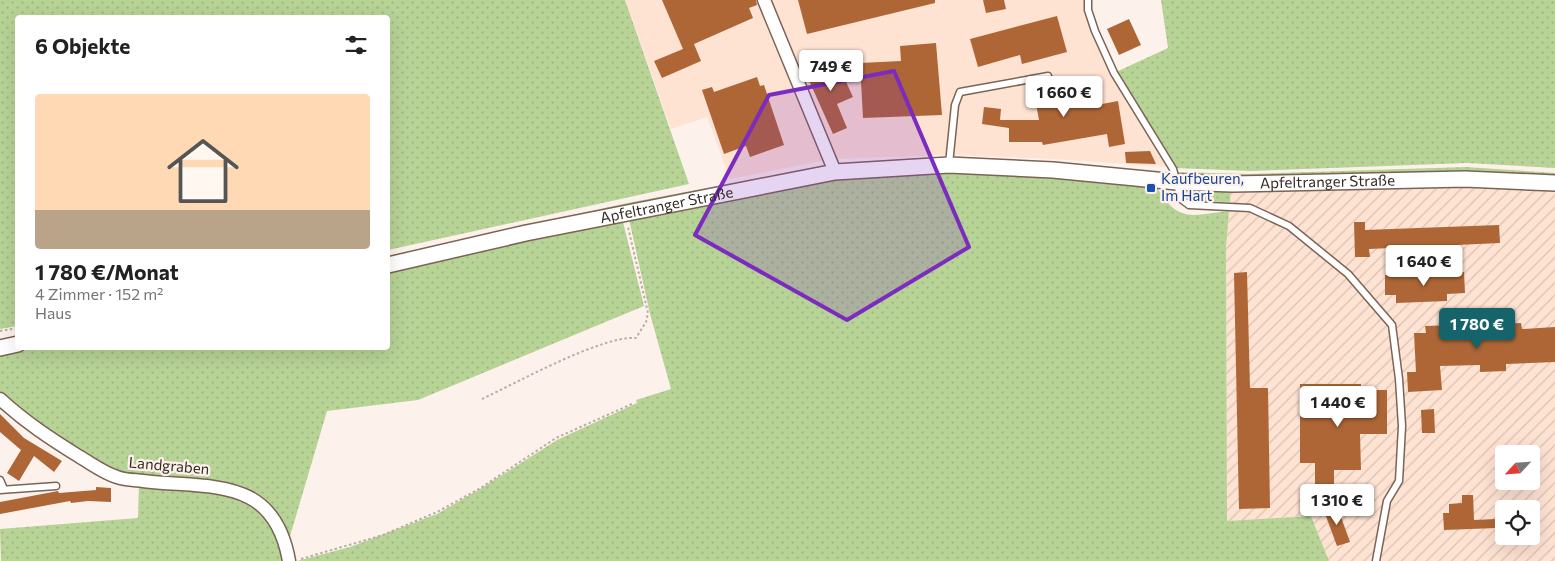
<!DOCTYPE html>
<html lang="de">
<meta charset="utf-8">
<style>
:root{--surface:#fff;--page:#f6f6f6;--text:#222;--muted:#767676;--line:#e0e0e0;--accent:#16646b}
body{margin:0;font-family:Commissioner,sans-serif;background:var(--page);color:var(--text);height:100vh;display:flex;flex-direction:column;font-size:19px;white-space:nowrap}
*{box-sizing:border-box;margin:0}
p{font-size:16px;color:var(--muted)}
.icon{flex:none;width:28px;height:28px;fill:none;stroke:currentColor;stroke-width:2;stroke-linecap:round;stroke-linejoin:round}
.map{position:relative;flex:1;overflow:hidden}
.details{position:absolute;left:15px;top:15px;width:375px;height:335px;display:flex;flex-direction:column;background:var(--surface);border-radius:5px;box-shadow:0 5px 20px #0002}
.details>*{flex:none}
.needle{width:32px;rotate:244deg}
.buttons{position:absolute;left:1495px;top:445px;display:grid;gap:10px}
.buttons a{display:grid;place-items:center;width:45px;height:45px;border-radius:5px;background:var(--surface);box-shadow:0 5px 20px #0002;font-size:25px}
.price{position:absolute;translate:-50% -42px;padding:0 11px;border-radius:5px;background:#fff;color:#222;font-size:16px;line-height:32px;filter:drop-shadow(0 1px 2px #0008)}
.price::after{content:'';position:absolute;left:50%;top:30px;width:15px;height:11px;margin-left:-8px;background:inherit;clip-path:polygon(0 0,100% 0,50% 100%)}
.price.on{background:var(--accent);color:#fff}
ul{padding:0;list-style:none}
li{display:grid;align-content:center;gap:10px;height:265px;padding:0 20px}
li+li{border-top:1px solid var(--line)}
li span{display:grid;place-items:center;height:155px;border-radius:5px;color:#555}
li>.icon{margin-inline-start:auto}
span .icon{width:90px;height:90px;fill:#fffc;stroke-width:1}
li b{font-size:21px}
h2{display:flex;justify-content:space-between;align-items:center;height:60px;padding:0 20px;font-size:21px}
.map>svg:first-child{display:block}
.built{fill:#fee2d2}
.industrial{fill:url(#industrial-furrows);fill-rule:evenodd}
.grass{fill:url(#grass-dots)}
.building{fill:#ae6636}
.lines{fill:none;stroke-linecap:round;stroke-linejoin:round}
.service-casing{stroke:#7b6355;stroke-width:9}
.minor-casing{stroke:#7b6355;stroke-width:15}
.tertiary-casing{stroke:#7b6355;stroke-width:18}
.path{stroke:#b8ada6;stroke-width:2;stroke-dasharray:2.5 2.5;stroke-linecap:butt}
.service{stroke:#fff;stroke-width:6}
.minor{stroke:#fff;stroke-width:12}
.tertiary{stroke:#fff;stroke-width:15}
.marked{fill:#7b2cbf;fill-opacity:0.2;stroke:#7b2cbf;stroke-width:4;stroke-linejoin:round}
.transit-dot{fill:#1a4fb4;stroke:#fdf2eb;stroke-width:2}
.labels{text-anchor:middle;stroke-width:4.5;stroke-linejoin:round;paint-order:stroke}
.transit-label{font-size:15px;fill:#164399;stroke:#fdf2eb;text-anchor:start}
.street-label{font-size:15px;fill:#342a24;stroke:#fdf2eb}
</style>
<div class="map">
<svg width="1555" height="561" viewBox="0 0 1555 561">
<defs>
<pattern id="industrial-furrows" width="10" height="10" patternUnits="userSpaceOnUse" patternTransform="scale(1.25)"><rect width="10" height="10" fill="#fee2d2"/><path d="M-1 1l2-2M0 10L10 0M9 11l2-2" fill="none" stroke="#dac2b4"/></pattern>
<pattern id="grass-dots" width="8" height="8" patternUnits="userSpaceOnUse" patternTransform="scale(1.25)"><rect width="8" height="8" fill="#b7d396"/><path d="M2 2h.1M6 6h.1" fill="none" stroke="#9eb581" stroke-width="1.8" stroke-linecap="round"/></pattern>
</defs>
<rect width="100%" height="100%" fill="#fdf2eb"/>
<!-- built -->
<path class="built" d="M625,0H1087L1094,32L1170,167L1054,159L951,155L831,159L730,179L707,117L671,129Z"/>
<!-- industrial -->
<path class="industrial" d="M1466,184L1555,188V561H1329L1311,516L1227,521L1226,247L1231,189ZM1504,454H1531V481H1504ZM1504,509H1531V536H1504Z"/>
<!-- grass -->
<g class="grass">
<path d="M0,0H625L689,184L388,250V18H18L17,326L0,329Z"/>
<path d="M1161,0H1555V168L1467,163L1250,171L1174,168L1116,72L1168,48Z"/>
<path d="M1466,167L1555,173V179L1179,178L1177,172L1249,174Z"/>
<path d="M797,171L798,176L388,262V256L627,203Z"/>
<path d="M952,171L1053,174L1156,186C1179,224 1190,215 1229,211L1226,247L1227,521L1311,516L1329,561H297L350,547L437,514L480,489L557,440L637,403L636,400L671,389L650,314L629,219L836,176Z"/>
<path d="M1186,187L1231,189L1230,202L1193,201L1186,194Z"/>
<path d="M622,218L644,306L418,400L327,411L288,543L249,493L119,476L68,446L0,393V351L19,348H388V270Z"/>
<path d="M139,483L246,497L275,524L286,561H1L0,529L138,518Z"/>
</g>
<!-- building -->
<g class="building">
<path d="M662,0H756L757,5L749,8L753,18L694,44L701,61L662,78L654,61L683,49Z"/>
<path d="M798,0H935V3L807,34Z"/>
<path d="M983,0H1004L1006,9L986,13Z"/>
<path d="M1057,16L1067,52L1022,64L1020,55L978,67L970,39Z"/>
<path d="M1129,19L1141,45L1119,55L1107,29Z"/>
<path d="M936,43L942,115L863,118L860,63L901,61L900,46Z"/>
<path d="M832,59L834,64L837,62L853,97L837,104L847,128L833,134L807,76L817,71L814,64Z"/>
<path d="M757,77L760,86L764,85L784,145L750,157L746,146L724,154L702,90L712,87L714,92Z"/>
<path d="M1088,84L1090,95L1100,94L1102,104L1118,101L1125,144L1109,147L1107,134L1043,145L1042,142H1009V128L982,124L984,107L1001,109L1000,120H1039L1034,93Z"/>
<path d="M1150,151L1156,164L1126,163L1125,152Z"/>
<path d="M1354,222H1365V230L1499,225L1500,243L1369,249L1370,257H1355Z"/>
<path d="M1247,272L1250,388H1268L1270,508L1239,509L1234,273Z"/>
<path d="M1464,272L1465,293L1447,294V301L1396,303V295H1385V275Z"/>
<path d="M1521,323L1522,329L1555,327V362L1506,364V371L1480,372V365L1440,366L1442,390L1408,392L1407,372H1416L1414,333H1426L1425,326Z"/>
<path d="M1300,384H1361V390H1387V434H1360L1361,470H1334V495H1315V463H1300Z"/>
<path d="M1434,409L1435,433H1422L1421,410Z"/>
<path d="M0,414L24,438L62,461L54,472L34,456L19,481L7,473L21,450L0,432Z"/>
<path d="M96,487L111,488V502L88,501L71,503L70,501L0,514V502L58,491L59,493L96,490Z"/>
<path d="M1462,495H1473L1474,520L1496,519V528L1444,530L1443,513H1449V504L1462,503Z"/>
<path d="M1337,506L1350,542L1337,546L1324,511Z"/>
</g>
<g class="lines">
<defs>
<g id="service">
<path d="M1088,0V10L1095,31L1114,73L1173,169L1181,199L1189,205L1250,208L1289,226L1348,274L1392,325L1399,379L1402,426L1399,481L1387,501L1376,561"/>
<path d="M949,164L955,105L960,92L1048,76"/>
<path d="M0,480L4,489"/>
<path d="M0,490L56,486"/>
</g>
<g id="minor">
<path d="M764,0L835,172"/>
<path d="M0,399C25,422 51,439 80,457C92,464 104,473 117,477C125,480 135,480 143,481C210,489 274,475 289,561"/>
</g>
<g id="tertiary">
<path id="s1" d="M388,265L526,233L835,172L949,165L1053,170L1177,182L1232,184L1465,179L1555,183"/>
<path d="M0,348L18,344"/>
</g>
</defs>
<!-- service casing -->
<use href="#service" class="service-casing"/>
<!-- minor casing -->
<use href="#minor" class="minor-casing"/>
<!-- tertiary casing -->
<use href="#tertiary" class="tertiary-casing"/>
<!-- path -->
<g class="path">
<path d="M0,331L18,328"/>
<path d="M482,399C516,383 603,335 636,338L646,322L648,313L628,227"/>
<path d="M301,559L383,535L437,512L479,489L556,438L634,403"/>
</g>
<!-- service -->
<use href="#service" class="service"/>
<!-- minor -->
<use href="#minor" class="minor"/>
<!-- tertiary -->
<use href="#tertiary" class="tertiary"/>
</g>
<!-- marked area -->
<path class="marked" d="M894,71L969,247L847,320L695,235L769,95Z"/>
<!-- markers -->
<rect class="transit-dot" x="1146" y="183" width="10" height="10" rx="2.5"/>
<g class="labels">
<!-- transit labels -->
<g class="transit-label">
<text x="1161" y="184">Kaufbeuren,<tspan x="1161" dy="17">Im Hart</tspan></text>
</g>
<!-- street labels -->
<g class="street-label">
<text dy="5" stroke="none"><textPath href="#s1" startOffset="950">Apfeltranger Straße</textPath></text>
<text dy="5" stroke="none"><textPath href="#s1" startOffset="285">Apfeltranger Straße</textPath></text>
<text transform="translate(169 466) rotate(5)" y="5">Landgraben</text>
</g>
</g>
</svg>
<div class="buttons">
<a><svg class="needle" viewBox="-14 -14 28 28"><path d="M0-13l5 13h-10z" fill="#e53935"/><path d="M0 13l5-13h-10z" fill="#767676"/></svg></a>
<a><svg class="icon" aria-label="locate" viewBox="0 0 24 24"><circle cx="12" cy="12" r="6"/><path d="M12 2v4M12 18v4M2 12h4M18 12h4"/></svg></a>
</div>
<b class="price" style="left:831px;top:92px">749 €</b>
<b class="price" style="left:1064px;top:118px">1 660 €</b>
<b class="price" style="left:1424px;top:287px">1 640 €</b>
<b class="price on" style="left:1477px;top:350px">1 780 €</b>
<b class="price" style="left:1338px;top:428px">1 440 €</b>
<b class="price" style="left:1337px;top:526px">1 310 €</b>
<section class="details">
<h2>6 Objekte<svg class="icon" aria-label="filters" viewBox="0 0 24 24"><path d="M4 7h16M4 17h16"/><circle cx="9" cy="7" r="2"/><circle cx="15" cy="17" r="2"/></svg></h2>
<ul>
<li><span style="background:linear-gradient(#ffd9b3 75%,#b9a48a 0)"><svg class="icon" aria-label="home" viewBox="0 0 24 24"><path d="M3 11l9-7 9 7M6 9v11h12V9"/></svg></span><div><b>1 780 €/Monat</b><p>4 Zimmer · 152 m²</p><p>Haus</p></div></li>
</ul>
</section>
</div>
